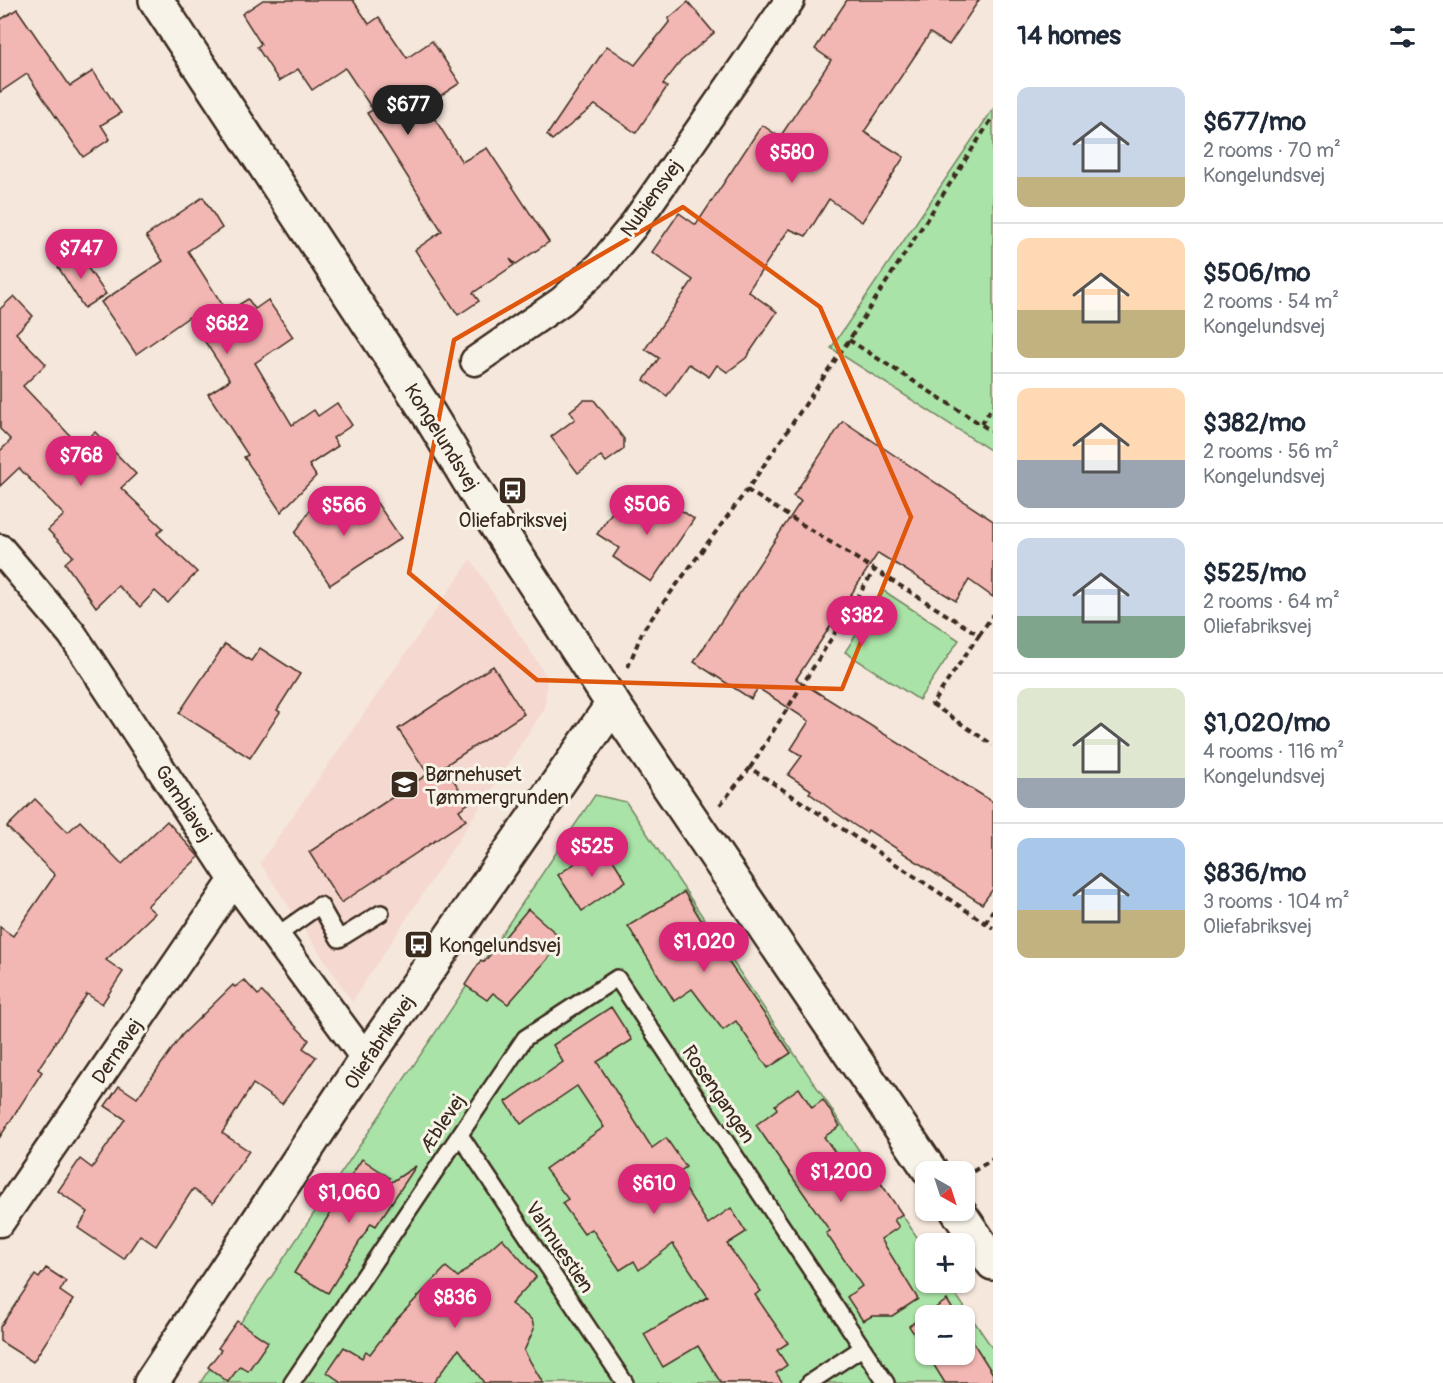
<!DOCTYPE html>
<meta charset="utf-8">
<style>
:root{--surface:#fff;--page:#f2f2f3;--text:#1f2937;--muted:#747a83;--line:#e0e1e3;--accent:#db2777}
body{margin:0;font-family:Pangolin,sans-serif;background:var(--page);color:var(--text);height:100vh;display:flex;flex-direction:column;font-size:22px;white-space:nowrap}
*{box-sizing:border-box;margin:0}
p{font-size:20px;color:var(--muted)}
.icon{flex:none;width:33px;height:33px;fill:none;stroke:currentColor;stroke-width:2;stroke-linecap:round;stroke-linejoin:round}
.map{position:relative;flex:1;overflow:hidden}
.details{display:flex;flex-direction:column;background:var(--surface);width:450px}
.details>*{flex:none}
.needle{width:39px;rotate:141deg}
.fabs{position:absolute;left:915px;top:1161px;display:grid;gap:12px}
.fabs a{display:grid;place-items:center;width:60px;height:60px;border-radius:12px;background:var(--surface);box-shadow:0 2px 4px #0004;font-size:30px}
.price{position:absolute;translate:-50% -51px;padding:0 14px;border-radius:21px;background:var(--accent);color:#fff;font-size:20px;line-height:39px;filter:drop-shadow(0 2px 3px #0008)}
.price::after{content:'';position:absolute;left:50%;top:36px;width:18px;height:14px;margin-left:-9px;background:inherit;clip-path:polygon(0 0,100% 0,50% 100%)}
.price.current{background:#222;color:#fff}
ul{padding:0;list-style:none}
li{display:flex;align-items:center;gap:18px;height:150px;padding:0 24px}
li+li{border-top:2px solid var(--line)}
li span{display:grid;place-items:center;flex:none;width:168px;height:120px;border-radius:12px;color:#555}
li>.icon{margin-inline-start:auto}
span .icon{width:72px;height:72px;fill:#fffc;stroke-width:1}
li b{font-size:26px}
h2{display:flex;justify-content:space-between;align-items:center;height:72px;padding:0 24px;font-size:26px}
main{display:flex;flex:1;min-height:0}
.map>svg:first-child{display:block}
.built{fill:#f5d9d0}
.green{fill:#aae3a7;stroke:#728662;stroke-width:1.5;fill-rule:evenodd}
.building{fill:#f3b7b3;stroke:#3b2a1e;stroke-width:1.5}
.lines{fill:none;stroke-linecap:round;stroke-linejoin:round}
.service-casing{stroke:#3b2a1e;stroke-width:20}
.minor-casing{stroke:#3b2a1e;stroke-width:33}
.tertiary-casing{stroke:#3b2a1e;stroke-width:38}
.path{stroke:#3b2a1e;stroke-width:4;stroke-dasharray:6 4.5;stroke-linecap:butt}
.service{stroke:#f7f3e8;stroke-width:15}
.minor{stroke:#f7f3e8;stroke-width:28}
.tertiary{stroke:#f7f3e8;stroke-width:33}
.marked{fill:none;stroke:#df570d;stroke-width:4.5;stroke-linejoin:round}
.labels{text-anchor:middle;stroke-width:6;stroke-linejoin:round;paint-order:stroke}
.street-label{font-size:20px;fill:#3b2a1e;stroke:#f7f3e8}
.poi-label{font-size:20px;fill:#3b2a1e;stroke:#f7f3e8;text-anchor:start}
</style>
<main>
<div class="map">
<svg width="993" height="1383" viewBox="0 0 993 1383">
<rect width="100%" height="100%" fill="#f6e7dd"/>
<filter id="ink" filterUnits="userSpaceOnUse"><feTurbulence type="fractalNoise" baseFrequency=".0167" numOctaves="2"/><feDisplacementMap in="SourceGraphic" scale="12" xChannelSelector="R" yChannelSelector="G"/><feConvolveMatrix kernelMatrix="1 2 1 2 8 2 1 2 1" color-interpolation-filters="sRGB"/></filter>
<g filter="url(#ink)">
<!-- built -->
<path class="built" d="M471,559L547,677L545,708L352,1002L260,863Z"/>
<!-- green -->
<g class="green">
<path d="M993,109V452L831,348Z"/>
<path d="M884,591L959,640L919,700L845,652Z"/>
<path d="M595,795L626,802L925,1249L926,1282L948,1283L993,1349V1383H200ZM926,1316H964V1354H926Z"/>
</g>
<!-- building -->
<g class="building">
<path d="M263,0H353L369,24L379,17L407,58L432,41L460,83L426,105L462,162L487,148L549,242L516,264L510,259L514,265L473,293L479,301L458,315L415,250L442,231L367,113L373,110L345,68L312,90L298,69L279,81L257,47L261,44L242,14Z"/>
<path d="M847,0H979L949,45L930,33L864,132L904,157L862,222L829,199L806,236L789,229L748,291L777,312L746,358L727,372L717,365L709,377L689,364L667,396L644,380L659,358L645,349L693,280L652,252L679,213L696,225L762,125L780,137L831,60L815,49Z"/>
<path d="M688,2L714,33L681,61L663,84L667,87L636,133L595,105L552,140L547,135L607,46L635,65L670,21L668,19Z"/>
<path d="M17,9L70,86L93,71L121,113L101,125L110,139L83,157L27,74L0,92V20Z"/>
<path d="M203,197L222,228L188,251L227,312L248,299L255,309L268,300L293,337L255,363L292,425L314,410L318,416L337,403L352,425L333,438L338,446L309,465L316,476L281,512L244,457L248,455L208,394L230,380L189,317L136,354L101,302L163,261L146,236Z"/>
<path d="M76,251L106,294L84,308L58,267Z"/>
<path d="M14,296L33,316L16,333L46,364L23,386L80,446L95,432L136,474L121,488L163,528L157,534L197,572L168,603L155,591L140,607L118,586L96,607L65,563L73,556L48,530L64,515L19,468L0,486V451L11,440L0,429V309Z"/>
<path d="M584,400H594L624,439V449L606,462L601,456L578,473L551,437L575,419L570,411Z"/>
<path d="M843,421L993,521V597L969,580L956,601L878,553L796,679L993,802V889L982,904L868,830L866,833L832,810L809,793L811,790L788,775L802,756L791,749L809,721L758,688L751,699L694,662L801,501L793,496Z"/>
<path d="M324,488L348,523L377,503L401,538L330,585L295,533Z"/>
<path d="M655,493L694,519L651,582L613,557L619,548L597,534L615,508L636,522Z"/>
<path d="M225,644L251,661L260,648L300,674L277,710L280,712L250,758L179,713Z"/>
<path d="M493,666L524,714L444,766L469,803L459,810L466,820L341,903L309,852L428,774L398,729Z"/>
<path d="M35,799L68,832L80,821L122,864L167,821L199,857L147,906L155,913L106,960L123,972L102,1004L87,994L38,1069L42,1072L0,1137V927L13,936L55,875L7,827Z"/>
<path d="M603,844L626,881L582,911L558,875Z"/>
<path d="M684,892L714,941L791,1053L768,1068L736,1021L723,1030L692,989L674,1001L628,926Z"/>
<path d="M528,909L559,936V946L508,1004L493,993L487,1000L465,985L481,960L484,962Z"/>
<path d="M244,980L258,995L262,992L309,1040L303,1048L316,1057L282,1104L253,1084L222,1133L249,1151L213,1203L193,1189L156,1246L140,1235L124,1259L78,1228L88,1212L58,1191L80,1159L92,1168L125,1119L105,1106L119,1086L137,1098L182,1035L233,985L235,987Z"/>
<path d="M611,1007L632,1040L597,1062L652,1148L666,1138L686,1167L676,1174L708,1224L731,1208L746,1232L727,1244L761,1291L755,1295L788,1343L777,1350L787,1365L776,1373L783,1383H721L698,1346L663,1367L644,1334L708,1297L673,1244L639,1270L634,1261L620,1270L592,1229L584,1234L562,1203L568,1199L545,1169L604,1127L577,1086L521,1124L506,1102L563,1062L553,1045Z"/>
<path d="M799,1088L812,1108L823,1100L840,1126L824,1137L855,1180L871,1169L902,1214L894,1220L899,1227L881,1239L918,1299L892,1316H872L863,1321L847,1297L862,1286L826,1233L830,1231L756,1125L777,1109L775,1105Z"/>
<path d="M362,1159L390,1178L384,1187L416,1166L376,1226L371,1223L328,1293L294,1273L341,1195L339,1194Z"/>
<path d="M502,1238L536,1277L511,1304L532,1320L534,1329L524,1351L543,1383H484L459,1349L433,1383H342L327,1372L344,1347L362,1358L366,1351L370,1354L396,1320L446,1267L458,1277Z"/>
<path d="M46,1268L66,1281L60,1291L73,1300L33,1362L0,1341V1327L35,1275L39,1278Z"/>
<path d="M947,1300L957,1316H926V1352L909,1326Z"/>
<path d="M237,1321L268,1342L248,1371L240,1366L228,1382L208,1367L221,1350L218,1348Z"/>
<path d="M964,1328L993,1374V1383H945L927,1354H964Z"/>
</g>
<g class="lines">
<defs>
<g id="service">
<path d="M276,936L320,905L339,939L381,913"/>
<path d="M460,1135L625,1383"/>
<path d="M292,1383L525,1038L617,978L886,1383"/>
<path d="M809,1383L862,1348"/>
</g>
<g id="minor">
<path d="M475,361L562,301L601,265L633,226L790,0"/>
<path d="M0,549L72,634L234,880L366,1059"/>
<path d="M0,1222L234,880"/>
</g>
<g id="tertiary">
<path d="M156,0L430,416L491,517L613,704L931,1172"/>
<path d="M957,1210L993,1263"/>
<path d="M151,1383L366,1059L613,704"/>
</g>
</defs>
<!-- service casing -->
<use href="#service" class="service-casing"/>
<!-- minor casing -->
<use href="#minor" class="minor-casing"/>
<!-- tertiary casing -->
<use href="#tertiary" class="tertiary-casing"/>
<!-- path -->
<g class="path">
<path d="M849,340L993,432"/>
<path d="M981,424L993,406"/>
<path d="M747,490L979,635L932,704L993,745"/>
<path d="M979,635L993,615"/>
<path d="M628,667L643,630L747,490L849,340L993,117"/>
<path d="M750,768L875,569"/>
<path d="M720,805L750,768L993,928"/>
<path d="M985,923L993,910"/>
<path d="M964,1177L993,1159"/>
</g>
<!-- service -->
<use href="#service" class="service"/>
<!-- minor -->
<use href="#minor" class="minor"/>
<!-- tertiary -->
<use href="#tertiary" class="tertiary"/>
</g>
</g>
<!-- marked area -->
<path class="marked" d="M683,207L820,307L911,517L842,689L537,680L409,573L454,340Z"/>
<!-- icons -->
<defs>
<symbol id="bus-square" viewBox="-11 -11 22 22"><rect x="-9" y="-9" width="18" height="18" rx="4" fill="#3b2a1e" stroke="#f7f3e8"/><path d="M-5-6H5V4H4V6H2V4H-2V6H-4V4H-5ZM-3.5-4V0h7V-4ZM-3.5 1.2v1.5H-2V1.2ZM2 1.2v1.5H3.5V1.2Z" fill="#fff"/></symbol>
<symbol id="school-square" viewBox="-11 -11 22 22"><rect x="-9" y="-9" width="18" height="18" rx="4" fill="#3b2a1e" stroke="#f7f3e8"/><path d="M0-5L7-2L0 1L-7-2ZM-4 1L0 2.5L4 1V4Q0 6-4 4Z" fill="#fff"/></symbol>
</defs>
<g fill-rule="evenodd">
<use href="#bus-square" x="496" y="474" width="33" height="33"/>
<use href="#school-square" x="388" y="768" width="33" height="33"/>
<use href="#bus-square" x="402" y="928" width="33" height="33"/>
</g>
<g class="labels">
<!-- street labels -->
<g class="street-label">
<text transform="translate(651 198) rotate(-54)" y="7">Nubiensvej</text>
<text transform="translate(442 437) rotate(58)" y="7">Kongelundsvej</text>
<text transform="translate(184 803) rotate(57)" y="7">Gambiavej</text>
<text transform="translate(379 1042) rotate(-56)" y="7">Oliefabriksvej</text>
<text transform="translate(117 1051) rotate(-56)" y="7">Dernavej</text>
<text transform="translate(719 1094) rotate(56)" y="7">Rosengangen</text>
<text transform="translate(442 1123) rotate(-56)" y="7">Æblevej</text>
<text transform="translate(560 1247) rotate(56)" y="7">Valmuestien</text>
</g>
<!-- poi labels -->
<g class="poi-label">
<text x="513" y="527" text-anchor="middle">Oliefabriksvej</text>
<text x="425" y="781">Børnehuset<tspan x="425" dy="23">Tømmergrunden</tspan></text>
<text x="439" y="952">Kongelundsvej</text>
</g>
</g>
</svg>
<div class="fabs">
<a><svg class="needle" viewBox="-14 -14 28 28"><path d="M0-13l5 13h-10z" fill="#e53935"/><path d="M0 13l5-13h-10z" fill="#747a83"/></svg></a>
<a>+</a>
<a>−</a>
</div>
<b class="price current" style="left:408px;top:136px">$677</b>
<b class="price" style="left:792px;top:184px">$580</b>
<b class="price" style="left:81px;top:280px">$747</b>
<b class="price" style="left:227px;top:355px">$682</b>
<b class="price" style="left:81px;top:487px">$768</b>
<b class="price" style="left:647px;top:536px">$506</b>
<b class="price" style="left:344px;top:537px">$566</b>
<b class="price" style="left:862px;top:647px">$382</b>
<b class="price" style="left:592px;top:878px">$525</b>
<b class="price" style="left:704px;top:973px">$1,020</b>
<b class="price" style="left:841px;top:1203px">$1,200</b>
<b class="price" style="left:654px;top:1215px">$610</b>
<b class="price" style="left:349px;top:1224px">$1,060</b>
<b class="price" style="left:455px;top:1329px">$836</b>
</div>
<section class="details">
<h2>14 homes<svg class="icon" aria-label="filters" viewBox="0 0 24 24"><path d="M4 7h16M4 17h16"/><circle cx="9" cy="7" r="2"/><circle cx="15" cy="17" r="2"/></svg></h2>
<ul>
<li><span style="background:linear-gradient(#c9d6e8 75%,#c2b280 0)"><svg class="icon" aria-label="home" viewBox="0 0 24 24"><path d="M3 11l9-7 9 7M6 9v11h12V9"/></svg></span><div><b>$677/mo</b><p>2 rooms · 70 m²</p><p>Kongelundsvej</p></div></li>
<li><span style="background:linear-gradient(#ffd9b3 60%,#c2b280 0)"><svg class="icon" aria-label="home" viewBox="0 0 24 24"><path d="M3 11l9-7 9 7M6 9v11h12V9"/></svg></span><div><b>$506/mo</b><p>2 rooms · 54 m²</p><p>Kongelundsvej</p></div></li>
<li><span style="background:linear-gradient(#ffd9b3 60%,#9aa5b1 0)"><svg class="icon" aria-label="home" viewBox="0 0 24 24"><path d="M3 11l9-7 9 7M6 9v11h12V9"/></svg></span><div><b>$382/mo</b><p>2 rooms · 56 m²</p><p>Kongelundsvej</p></div></li>
<li><span style="background:linear-gradient(#c9d6e8 65%,#7fa58c 0)"><svg class="icon" aria-label="home" viewBox="0 0 24 24"><path d="M3 11l9-7 9 7M6 9v11h12V9"/></svg></span><div><b>$525/mo</b><p>2 rooms · 64 m²</p><p>Oliefabriksvej</p></div></li>
<li><span style="background:linear-gradient(#dfe7d0 75%,#9aa5b1 0)"><svg class="icon" aria-label="home" viewBox="0 0 24 24"><path d="M3 11l9-7 9 7M6 9v11h12V9"/></svg></span><div><b>$1,020/mo</b><p>4 rooms · 116 m²</p><p>Kongelundsvej</p></div></li>
<li><span style="background:linear-gradient(#a9c7e8 60%,#c2b280 0)"><svg class="icon" aria-label="home" viewBox="0 0 24 24"><path d="M3 11l9-7 9 7M6 9v11h12V9"/></svg></span><div><b>$836/mo</b><p>3 rooms · 104 m²</p><p>Oliefabriksvej</p></div></li>
</ul>
</section>
</main>
